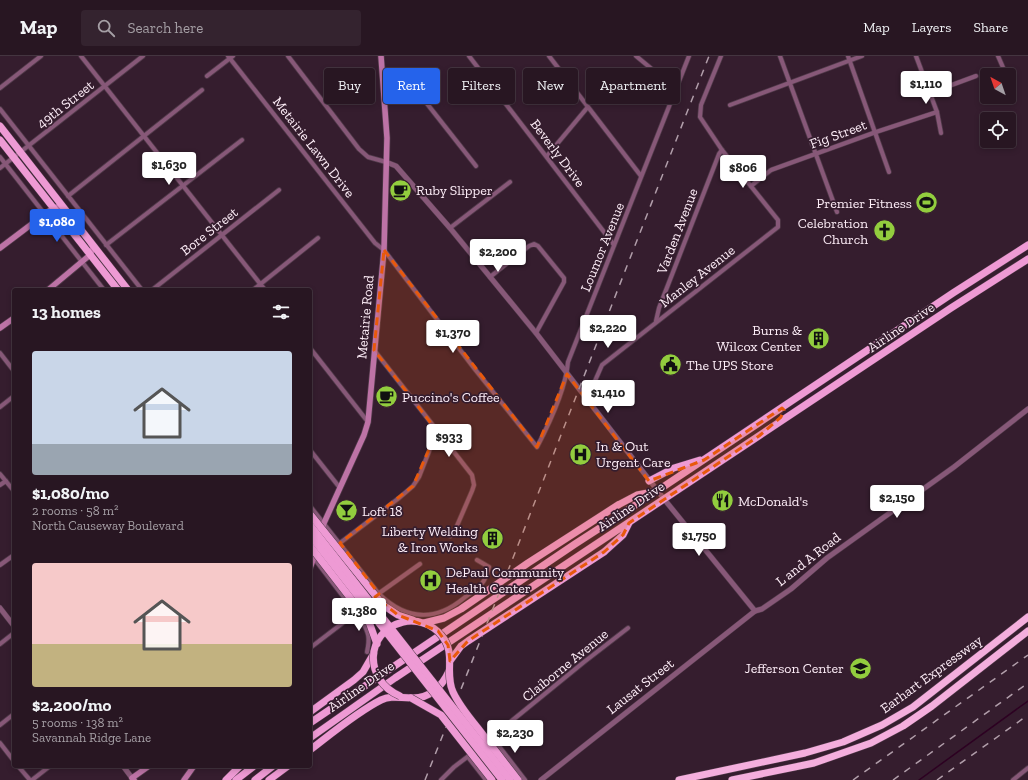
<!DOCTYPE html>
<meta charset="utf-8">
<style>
:root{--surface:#281622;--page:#34232f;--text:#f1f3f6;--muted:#a59fa5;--line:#443540;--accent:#2563eb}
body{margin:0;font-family:"Zilla Slab",serif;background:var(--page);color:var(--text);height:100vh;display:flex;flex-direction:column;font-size:15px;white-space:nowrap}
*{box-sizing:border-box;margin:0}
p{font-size:13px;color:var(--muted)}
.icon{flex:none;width:22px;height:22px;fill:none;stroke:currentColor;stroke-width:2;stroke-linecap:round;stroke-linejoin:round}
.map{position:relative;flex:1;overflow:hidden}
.side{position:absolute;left:12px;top:232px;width:300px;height:480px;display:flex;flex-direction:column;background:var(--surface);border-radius:4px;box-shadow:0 2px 6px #0003,0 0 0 1px var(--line)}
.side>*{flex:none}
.top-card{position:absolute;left:324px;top:12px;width:380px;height:36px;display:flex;gap:8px}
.needle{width:26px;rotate:320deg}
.fabs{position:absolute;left:980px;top:12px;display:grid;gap:8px}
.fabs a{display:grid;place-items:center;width:36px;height:36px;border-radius:4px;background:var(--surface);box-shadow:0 2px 6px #0003,0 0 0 1px var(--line);font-size:20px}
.price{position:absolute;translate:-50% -34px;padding:0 9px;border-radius:4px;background:#fff;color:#222;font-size:13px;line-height:26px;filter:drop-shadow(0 1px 2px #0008)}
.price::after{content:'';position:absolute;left:50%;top:24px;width:12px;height:9px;margin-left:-6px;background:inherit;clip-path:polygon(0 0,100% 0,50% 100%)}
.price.current{background:var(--accent);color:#fff}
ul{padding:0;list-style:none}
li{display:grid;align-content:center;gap:8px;height:212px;padding:0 20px}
li span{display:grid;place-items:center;height:124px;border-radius:4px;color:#555}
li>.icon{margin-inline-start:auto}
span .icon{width:72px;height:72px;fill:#fffc;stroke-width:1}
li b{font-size:17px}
h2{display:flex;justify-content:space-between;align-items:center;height:48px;padding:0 20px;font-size:17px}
.pill{padding:0 14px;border-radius:4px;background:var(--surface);box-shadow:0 2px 6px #0003,0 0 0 1px var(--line);font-size:14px;line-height:36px}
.pill.current{background:var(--accent);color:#fff}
header{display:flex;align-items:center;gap:24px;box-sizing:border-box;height:56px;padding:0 20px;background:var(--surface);border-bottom:1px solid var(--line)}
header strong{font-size:19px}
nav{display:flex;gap:22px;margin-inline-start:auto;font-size:14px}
.search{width:280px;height:36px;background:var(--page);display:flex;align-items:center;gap:10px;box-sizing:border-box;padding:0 14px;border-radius:4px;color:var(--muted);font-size:15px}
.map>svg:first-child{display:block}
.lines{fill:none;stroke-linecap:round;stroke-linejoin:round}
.stream{stroke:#2d0122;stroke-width:1.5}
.minor-casing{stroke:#513a4a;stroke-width:5.5}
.tertiary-casing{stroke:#513a4a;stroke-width:6}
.secondary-casing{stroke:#513a4a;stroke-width:7}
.trunk-casing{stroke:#513a4a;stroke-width:8}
.motorway-casing{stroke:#513a4a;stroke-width:8}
.minor{stroke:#875878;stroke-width:4}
.tertiary{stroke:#875878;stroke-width:5}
.secondary{stroke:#bd73a6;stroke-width:5.5}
.trunk{stroke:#ee9ad4;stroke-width:7}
.motorway{stroke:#f4aedd;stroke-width:7}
.rail{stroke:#b19eaa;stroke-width:1.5;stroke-dasharray:7 7;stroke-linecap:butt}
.trunk-bridge-casing{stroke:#513a4a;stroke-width:8;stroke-linecap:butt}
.trunk-bridge{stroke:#ee9ad4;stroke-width:7}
.marked{fill:#e8590c;fill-opacity:0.2;stroke:#e8590c;stroke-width:3;stroke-dasharray:8 5;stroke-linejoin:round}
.labels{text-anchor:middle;stroke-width:3.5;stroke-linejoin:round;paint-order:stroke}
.street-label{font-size:14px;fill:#feeef8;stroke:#351d2e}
.poi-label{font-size:14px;fill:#feeef8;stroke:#351d2e;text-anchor:start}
</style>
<header>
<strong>Map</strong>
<div class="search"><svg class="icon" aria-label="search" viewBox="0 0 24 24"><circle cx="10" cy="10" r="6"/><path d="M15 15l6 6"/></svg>Search here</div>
<nav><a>Map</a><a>Layers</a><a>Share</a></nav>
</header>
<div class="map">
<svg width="1028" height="724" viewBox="0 0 1028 724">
<rect width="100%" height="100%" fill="#351d2e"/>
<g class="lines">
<!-- stream -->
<path class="stream" d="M919,724L1028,645"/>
<defs>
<g id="minor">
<path d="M81,0L265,234"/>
<path d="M228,0L375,187L384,194L474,312L537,391C549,368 566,331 568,306L689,0"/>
<path d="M288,0L359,93L368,101L386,106"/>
<path d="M469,0L614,189"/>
<path d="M549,0L641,120"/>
<path d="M636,0L676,33"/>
<path d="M780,0L837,156"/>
<path d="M848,0L889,116"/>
<path d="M916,0L937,56L941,77"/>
<path d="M998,0L1005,16L1007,19"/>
<path d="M207,20L233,0"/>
<path d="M384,29C392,27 402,23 410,26L476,110"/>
<path d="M0,32L41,0"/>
<path d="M930,37L976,20"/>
<path d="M730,49L862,0"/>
<path d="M0,53L142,234"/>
<path d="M547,100L587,52"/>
<path d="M0,101L104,234"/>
<path d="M0,112L143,0"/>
<path d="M751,130L771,114L876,76L937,56"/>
<path d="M68,140L202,34"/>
<path d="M450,172L510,126"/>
<path d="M106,189L242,84"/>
<path d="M490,221L529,190L534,188L538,190L564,222V226L536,277"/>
<path d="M152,234L279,134"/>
<path d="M253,234L318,182"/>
<path d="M656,265L659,252L719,98L722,94"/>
<path d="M310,292L368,366"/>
<path d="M374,294L472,419L474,429L472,435L456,472L450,480"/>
<path d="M0,297L14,315"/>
<path d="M587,343L602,309L778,171V164L722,94L700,61L701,49L721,0"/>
<path d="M0,351L14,340"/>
<path d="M310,394L340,432"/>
<path d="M0,418L14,435"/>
<path d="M0,429L6,425"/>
<path d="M310,450L379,538C406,564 435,566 464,542C470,537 479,532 483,526C486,522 487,516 489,511L477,504"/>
<path d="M340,487L399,442L413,430L419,421L437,375"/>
<path d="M310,497L362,565C369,577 370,582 367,596"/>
<path d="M0,509L14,499"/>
<path d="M378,538L420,508"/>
<path d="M0,588L14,577"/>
<path d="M310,592L361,553"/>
<path d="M0,669L14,658"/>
<path d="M492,681L525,724"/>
<path d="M487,685L584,606L628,572"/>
<path d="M0,687L14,705"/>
<path d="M468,701L486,724"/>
<path d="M18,710L30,724"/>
<path d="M32,724L50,710"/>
<path d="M441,724L454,711L479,692"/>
<path d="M1013,724L1028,712"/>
</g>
<g id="tertiary">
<path d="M386,106L396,110L450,172L536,277L664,443L755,555"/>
<path d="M0,552L14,570"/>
<path d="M123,710L132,722"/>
<path d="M541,724L755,555L762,553L791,533L827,502L954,411L1028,353"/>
</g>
<g id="secondary">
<path d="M0,192L53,152L57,151L66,157"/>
<path d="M48,234L90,199L93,191L91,188"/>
<path d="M0,272L14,262"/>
<path d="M321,476L324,467L364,379L368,366L384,194L387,82L381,0"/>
<path d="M310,512L316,496"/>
<path d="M134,724L132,722L149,710"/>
<path d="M184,724L194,710"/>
</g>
<g id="trunk">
<path d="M0,70L128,234"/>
<path d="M0,84L118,234"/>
<path d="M649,425L674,412L700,404"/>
<path d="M618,449L637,439L653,436"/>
<path d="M604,496L623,479L629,467"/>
<path d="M310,656L354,624L363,616L374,597"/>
<path d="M310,667L575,488L657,435L953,237L1028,189"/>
<path d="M310,682L395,622L951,252L1028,203"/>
<path d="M310,694C331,678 357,656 381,644C391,639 400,642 411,642C429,643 442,631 449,615"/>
<path d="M226,724L240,710"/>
<path d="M236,724L254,710"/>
<path d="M255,724L273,710"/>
<path d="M269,724L288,710"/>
</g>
<g id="motorway">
<path d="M679,724L805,697L843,686L882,669L913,651L1028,561"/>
<path d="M732,724L814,707L871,687L903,670L932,650L1028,575"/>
</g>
</defs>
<!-- minor casing -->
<use href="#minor" class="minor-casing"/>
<!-- tertiary casing -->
<use href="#tertiary" class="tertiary-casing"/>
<!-- secondary casing -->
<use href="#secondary" class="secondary-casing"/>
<!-- trunk casing -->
<use href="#trunk" class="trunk-casing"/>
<!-- motorway casing -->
<use href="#motorway" class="motorway-casing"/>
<!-- minor -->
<use href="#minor" class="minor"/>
<!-- tertiary -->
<use href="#tertiary" class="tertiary"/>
<!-- secondary -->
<use href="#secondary" class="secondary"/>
<!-- trunk -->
<use href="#trunk" class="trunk"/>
<!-- motorway -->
<use href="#motorway" class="motorway"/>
<!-- rail -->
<g class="rail">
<path d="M425,724L511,507L709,0"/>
<path d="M853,724L1028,599"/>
<path d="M893,724L1028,627"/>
<path d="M937,724L1028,659"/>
</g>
<defs>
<g id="trunk-bridge">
<path d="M310,458L383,549L398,559L413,564"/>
<path d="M310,469L510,724"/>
<path d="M310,479L502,724"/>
<path d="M310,490L369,566L377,588"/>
<path d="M424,567L444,562L461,553L528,507L618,449"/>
<path d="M450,605L461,590L468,585L604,496"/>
<path d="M400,640C364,625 364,576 403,566C417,563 432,568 441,579C457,597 444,616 453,636C459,649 468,660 477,671C491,689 504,706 518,724"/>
<path d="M411,642L441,659L492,724"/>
</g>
</defs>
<!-- trunk-bridge casing -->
<use href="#trunk-bridge" class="trunk-bridge-casing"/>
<!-- trunk-bridge -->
<use href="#trunk-bridge" class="trunk-bridge"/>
</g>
<!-- marked area -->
<path class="marked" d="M384,194L537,391L567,318L649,425L704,404L782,352L784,354L781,361L759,380L629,467L623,479L604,496L468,585L450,605L448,589L438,575L398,559L375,541L379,538L340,487L413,430L437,375L374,294Z"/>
<!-- icons -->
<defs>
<symbol id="cafe-disc" viewBox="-11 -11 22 22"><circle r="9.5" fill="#92cd3e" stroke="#351d2e"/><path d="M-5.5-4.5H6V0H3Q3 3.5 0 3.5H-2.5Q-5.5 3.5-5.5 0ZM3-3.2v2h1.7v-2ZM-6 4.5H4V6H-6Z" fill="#111"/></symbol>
<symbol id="stadium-disc" viewBox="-11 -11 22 22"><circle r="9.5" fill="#92cd3e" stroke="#351d2e"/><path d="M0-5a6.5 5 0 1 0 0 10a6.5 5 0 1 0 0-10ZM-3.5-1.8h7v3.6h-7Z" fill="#111"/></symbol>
<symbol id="church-disc" viewBox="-11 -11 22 22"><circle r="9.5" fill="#92cd3e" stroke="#351d2e"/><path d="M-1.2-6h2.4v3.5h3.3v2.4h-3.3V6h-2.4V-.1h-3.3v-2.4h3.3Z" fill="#111"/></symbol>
<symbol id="building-disc" viewBox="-11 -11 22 22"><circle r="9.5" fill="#92cd3e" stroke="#351d2e"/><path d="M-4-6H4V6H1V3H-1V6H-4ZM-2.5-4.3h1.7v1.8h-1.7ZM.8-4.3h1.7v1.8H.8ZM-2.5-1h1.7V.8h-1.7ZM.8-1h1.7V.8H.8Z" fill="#111"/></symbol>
<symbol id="civic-disc" viewBox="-11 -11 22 22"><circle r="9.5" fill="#92cd3e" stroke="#351d2e"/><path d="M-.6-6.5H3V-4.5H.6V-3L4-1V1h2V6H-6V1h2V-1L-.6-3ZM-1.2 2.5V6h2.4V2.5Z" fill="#111"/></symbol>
<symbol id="hospital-disc" viewBox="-11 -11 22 22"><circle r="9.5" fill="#92cd3e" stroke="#351d2e"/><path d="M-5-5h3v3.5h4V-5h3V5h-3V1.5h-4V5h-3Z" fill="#111"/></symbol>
<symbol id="restaurant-disc" viewBox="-11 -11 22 22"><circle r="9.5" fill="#92cd3e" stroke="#351d2e"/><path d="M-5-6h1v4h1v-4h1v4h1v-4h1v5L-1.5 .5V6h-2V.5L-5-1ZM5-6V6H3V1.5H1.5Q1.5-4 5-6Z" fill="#111"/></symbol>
<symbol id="bar-disc" viewBox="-11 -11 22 22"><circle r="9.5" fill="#92cd3e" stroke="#351d2e"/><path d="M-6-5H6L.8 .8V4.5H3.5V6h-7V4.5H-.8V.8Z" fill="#111"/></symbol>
<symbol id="school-disc" viewBox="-11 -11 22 22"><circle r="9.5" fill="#92cd3e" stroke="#351d2e"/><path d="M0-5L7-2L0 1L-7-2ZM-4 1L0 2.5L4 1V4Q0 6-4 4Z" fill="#111"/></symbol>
</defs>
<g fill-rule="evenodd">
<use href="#cafe-disc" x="388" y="122" width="25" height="25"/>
<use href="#stadium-disc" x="914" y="134" width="25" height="25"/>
<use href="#church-disc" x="872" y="162" width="25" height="25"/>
<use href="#building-disc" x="806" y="270" width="25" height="25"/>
<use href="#civic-disc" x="658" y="296" width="25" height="25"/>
<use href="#cafe-disc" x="374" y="328" width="25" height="25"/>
<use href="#hospital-disc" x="568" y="386" width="25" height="25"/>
<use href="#restaurant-disc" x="710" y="432" width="25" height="25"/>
<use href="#bar-disc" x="334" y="442" width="25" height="25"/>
<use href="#building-disc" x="480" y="470" width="25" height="25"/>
<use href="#hospital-disc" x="418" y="512" width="25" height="25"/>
<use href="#school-disc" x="848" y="600" width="25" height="25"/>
</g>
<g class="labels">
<!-- street labels -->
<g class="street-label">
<text transform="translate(65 48) rotate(-38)" y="5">49th Street</text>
<text transform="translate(838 78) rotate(-20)" y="5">Fig Street</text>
<text transform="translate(314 91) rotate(52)" y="5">Metairie Lawn Drive</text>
<text transform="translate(558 97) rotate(53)" y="5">Beverly Drive</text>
<text transform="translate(209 175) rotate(-38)" y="5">Bore Street</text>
<text transform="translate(677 175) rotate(-69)" y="5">Varden Avenue</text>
<text transform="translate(602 191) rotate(-68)" y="5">Loumor Avenue</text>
<text transform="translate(697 220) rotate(-38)" y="5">Manley Avenue</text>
<text transform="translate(365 261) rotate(-85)" y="5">Metairie Road</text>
<text transform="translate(901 271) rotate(-34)" y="5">Airline Drive</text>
<text transform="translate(631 450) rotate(-34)" y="5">Airline Drive</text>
<text transform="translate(808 503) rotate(-38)" y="5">L and A Road</text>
<text transform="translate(565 609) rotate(-39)" y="5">Claiborne Avenue</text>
<text transform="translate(931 618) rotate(-36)" y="5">Earhart Expressway</text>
<text transform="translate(361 630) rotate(-35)" y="5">Airline Drive</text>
<text transform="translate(640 630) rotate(-38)" y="5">Lausat Street</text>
</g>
<!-- poi labels -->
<g class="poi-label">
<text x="416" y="139">Ruby Slipper</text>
<text x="912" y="152" text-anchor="end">Premier Fitness</text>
<text x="868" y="172" text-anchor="end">Celebration<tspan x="868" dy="16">Church</tspan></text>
<text x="802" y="279" text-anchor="end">Burns &amp;<tspan x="802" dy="16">Wilcox Center</tspan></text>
<text x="686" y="314">The UPS Store</text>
<text x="402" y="346">Puccino's Coffee</text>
<text x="596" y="395">In &amp; Out<tspan x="596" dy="16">Urgent Care</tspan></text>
<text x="738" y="450">McDonald's</text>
<text x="362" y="460">Loft 18</text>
<text x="478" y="480" text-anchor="end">Liberty Welding<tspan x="478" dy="16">&amp; Iron Works</tspan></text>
<text x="446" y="521">DePaul Community<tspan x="446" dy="16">Health Center</tspan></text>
<text x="844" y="617" text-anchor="end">Jefferson Center</text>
</g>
</g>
</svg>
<div class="fabs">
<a><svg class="needle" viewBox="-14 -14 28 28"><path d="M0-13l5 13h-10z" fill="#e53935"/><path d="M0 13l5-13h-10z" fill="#a59fa5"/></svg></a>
<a><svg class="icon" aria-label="locate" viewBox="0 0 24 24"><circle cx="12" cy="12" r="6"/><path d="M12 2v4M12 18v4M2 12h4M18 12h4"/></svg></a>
</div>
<b class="price" style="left:926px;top:49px">$1,110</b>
<b class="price" style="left:169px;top:130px">$1,630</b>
<b class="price" style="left:743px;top:133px">$806</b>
<b class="price current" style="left:57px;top:187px">$1,080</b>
<b class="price" style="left:498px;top:217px">$2,200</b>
<b class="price" style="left:608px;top:293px">$2,220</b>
<b class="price" style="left:453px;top:298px">$1,370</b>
<b class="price" style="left:608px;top:358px">$1,410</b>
<b class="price" style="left:449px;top:402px">$933</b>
<b class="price" style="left:897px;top:463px">$2,150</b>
<b class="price" style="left:699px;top:501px">$1,750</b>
<b class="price" style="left:359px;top:576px">$1,380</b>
<b class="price" style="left:515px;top:698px">$2,230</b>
<div class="top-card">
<a class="pill">Buy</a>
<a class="pill current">Rent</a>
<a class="pill">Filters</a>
<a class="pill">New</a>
<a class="pill">Apartment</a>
</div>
<section class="side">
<h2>13 homes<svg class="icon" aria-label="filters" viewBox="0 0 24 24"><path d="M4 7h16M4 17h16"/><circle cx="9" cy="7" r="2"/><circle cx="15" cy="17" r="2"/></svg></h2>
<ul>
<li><span style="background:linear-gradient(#c9d6e8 75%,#9aa5b1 0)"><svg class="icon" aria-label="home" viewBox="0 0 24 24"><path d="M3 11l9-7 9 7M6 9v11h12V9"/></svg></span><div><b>$1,080/mo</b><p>2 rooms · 58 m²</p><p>North Causeway Boulevard</p></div></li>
<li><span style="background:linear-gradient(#f6c9c9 65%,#c2b280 0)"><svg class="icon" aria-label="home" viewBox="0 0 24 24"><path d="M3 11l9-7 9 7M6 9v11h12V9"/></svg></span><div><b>$2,200/mo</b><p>5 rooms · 138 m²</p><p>Savannah Ridge Lane</p></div></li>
</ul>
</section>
</div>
